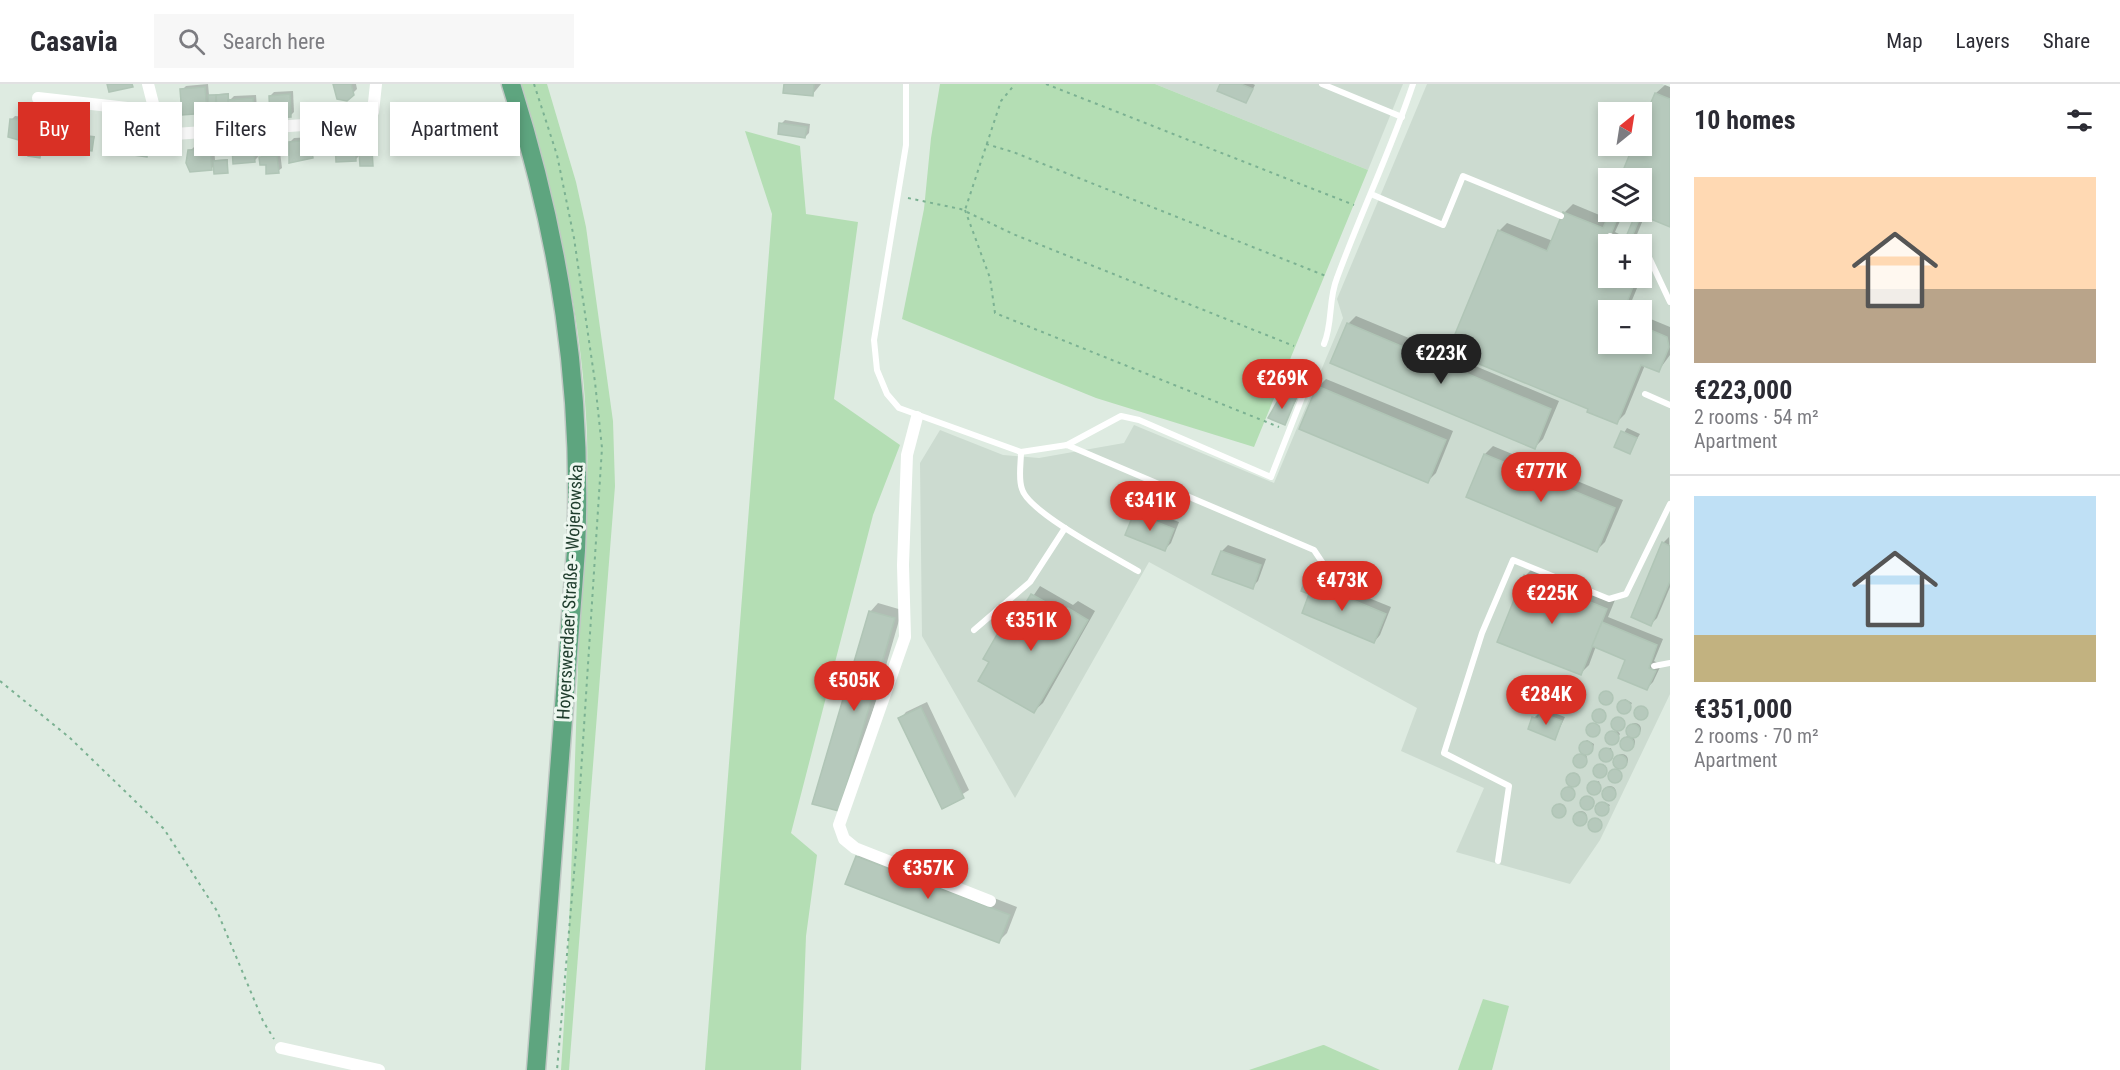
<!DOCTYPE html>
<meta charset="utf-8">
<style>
:root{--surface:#fff;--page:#f7f7f7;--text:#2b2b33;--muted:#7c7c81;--line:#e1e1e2;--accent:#d93025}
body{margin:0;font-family:"Roboto Condensed",sans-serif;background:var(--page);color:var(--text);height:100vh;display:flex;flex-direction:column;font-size:22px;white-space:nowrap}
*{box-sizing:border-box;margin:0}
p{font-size:20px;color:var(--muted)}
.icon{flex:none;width:33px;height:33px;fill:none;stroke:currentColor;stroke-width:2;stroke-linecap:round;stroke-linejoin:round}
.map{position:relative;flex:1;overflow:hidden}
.details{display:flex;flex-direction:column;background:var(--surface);width:450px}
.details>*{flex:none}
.top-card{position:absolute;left:18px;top:18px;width:570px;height:54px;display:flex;gap:12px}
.needle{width:39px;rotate:30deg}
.fabs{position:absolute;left:1598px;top:18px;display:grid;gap:12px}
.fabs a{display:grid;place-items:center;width:54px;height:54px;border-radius:0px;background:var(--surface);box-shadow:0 3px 9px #0003;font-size:30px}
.price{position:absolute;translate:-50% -51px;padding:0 14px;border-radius:21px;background:var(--accent);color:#fff;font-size:20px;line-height:39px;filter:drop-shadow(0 2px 3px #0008)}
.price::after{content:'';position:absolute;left:50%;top:36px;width:18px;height:14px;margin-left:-9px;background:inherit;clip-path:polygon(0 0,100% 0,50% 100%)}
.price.on{background:#222;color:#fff}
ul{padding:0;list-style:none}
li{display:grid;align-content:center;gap:12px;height:318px;padding:0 24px}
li+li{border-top:2px solid var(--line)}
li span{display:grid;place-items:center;height:186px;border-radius:0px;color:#555}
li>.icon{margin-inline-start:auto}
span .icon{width:108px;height:108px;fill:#fffc;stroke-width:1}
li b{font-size:26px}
h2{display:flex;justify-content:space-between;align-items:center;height:72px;padding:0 24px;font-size:26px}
.pill{padding:0 21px;border-radius:0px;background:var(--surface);box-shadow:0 3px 9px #0003;font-size:21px;line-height:54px}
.pill.on{background:var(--accent);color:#fff}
header{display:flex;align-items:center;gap:36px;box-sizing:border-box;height:84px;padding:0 30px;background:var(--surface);border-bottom:2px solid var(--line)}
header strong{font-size:28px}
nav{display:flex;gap:33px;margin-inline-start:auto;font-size:21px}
.search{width:420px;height:54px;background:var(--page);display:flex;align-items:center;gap:15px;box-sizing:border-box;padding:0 21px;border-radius:0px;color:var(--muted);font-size:22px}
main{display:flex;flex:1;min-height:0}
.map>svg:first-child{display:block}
.built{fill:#ccdbd0;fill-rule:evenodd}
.green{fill:#b4deb4}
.shadow{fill:#0003}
.building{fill:#b6c9bc;stroke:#b0c5b6;stroke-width:1.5}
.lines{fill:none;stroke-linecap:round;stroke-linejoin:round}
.primary-casing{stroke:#c0c8c4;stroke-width:21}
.path{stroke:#7bb192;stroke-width:2;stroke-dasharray:3 4.5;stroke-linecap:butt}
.service{stroke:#fff;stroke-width:6}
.minor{stroke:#fff;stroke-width:12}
.primary{stroke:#5ea57f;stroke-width:18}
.labels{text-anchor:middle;stroke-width:6;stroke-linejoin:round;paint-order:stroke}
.street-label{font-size:18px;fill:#1e3c2c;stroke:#eef7f0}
</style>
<header>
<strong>Casavia</strong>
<div class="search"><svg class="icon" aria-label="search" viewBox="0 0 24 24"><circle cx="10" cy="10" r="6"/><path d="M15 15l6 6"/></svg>Search here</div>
<nav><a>Map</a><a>Layers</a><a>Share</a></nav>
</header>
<main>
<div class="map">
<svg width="1670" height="986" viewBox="0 0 1670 986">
<rect width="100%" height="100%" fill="#deebe1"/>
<!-- built -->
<g class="built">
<path d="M1155,0H1403L1368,86Z"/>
<path d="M1427,0H1662L1670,3V610L1600,756L1570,800L1456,768L1484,704L1401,667L1417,624L1149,478L1015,714L922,552L920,379L940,346L1003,371L1039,374L1124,359L1134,341L1274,399L1343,234L1337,215ZM1608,28H1641V62H1608ZM1608,94H1641V128H1608ZM1608,160H1641V194H1608ZM1608,226H1641V260H1608Z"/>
</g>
<!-- green -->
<g class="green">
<path d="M518,0H547L576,98L586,143L613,337L615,402L569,986H561C571,841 574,697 579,552C581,478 591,405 586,332C580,219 552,107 518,0Z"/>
<path d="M940,0H1155L1368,86L1254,363L1096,314L902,235L924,125L931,54Z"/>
<path d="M745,47L800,62L806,130L858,138L834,315L900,361L873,431L791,749L817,771L806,852L801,986H705L772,130Z"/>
<path d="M1483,915L1509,922L1492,986H1458Z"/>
<path d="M1324,961L1380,986H1249L1323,961Z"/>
</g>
<!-- shadow -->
<g class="shadow">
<path d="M208,0L209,11L229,9V17L234,12L256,11L257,25L253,28L230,20L206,28L182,6L186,2Z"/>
<path d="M335,0H356L357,5L353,9Z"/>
<path d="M785,0H821L812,11Z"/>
<path d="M1222,0H1253L1255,1L1246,18Z"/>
<path d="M1665,1L1670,3V142L1645,131L1633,160H1608V194L1642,192L1628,226H1630H1608V260H1641V231L1670,243V271L1659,286L1645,281L1625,330L1617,338L1590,324L1451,267L1449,271L1559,317L1543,355L1534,364L1348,240L1356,232L1428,262L1435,256L1452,263L1499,147L1507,139L1553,157L1565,128L1573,120L1609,135L1612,128H1624L1615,148L1627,154L1638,128H1635H1641V94H1621L1635,62H1641V46L1656,9Z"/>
<path d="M293,7L294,28L290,32L270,12L274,8Z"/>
<path d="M66,31L86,34L84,51L95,52L91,66L81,57L67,55L62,63V35Z"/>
<path d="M15,32L35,34L33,50L29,54L11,36Z"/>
<path d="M785,36L810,40L809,49L805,53L781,40Z"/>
<path d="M126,40L140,43L138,57L149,58L146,71L112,63L114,46Z"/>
<path d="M313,53L317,69L313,72L290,58L294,54Z"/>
<path d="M358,55L359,69L373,66V80L360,71L355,76L337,60L341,56Z"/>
<path d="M32,56L43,57L40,72L31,58Z"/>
<path d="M257,57L258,73L254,77L234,63L238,59Z"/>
<path d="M214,62L215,76L228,75L227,87L215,81L211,85L190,67L194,63Z"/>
<path d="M280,68L282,84L278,87L261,73L265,69Z"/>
<path d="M1326,295L1453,347L1436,389L1428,397L1318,303Z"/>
<path d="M1286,308L1298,313L1284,339L1282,312Z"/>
<path d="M1627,344L1640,350L1629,368L1616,362Z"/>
<path d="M1493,362L1623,416L1605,458L1597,466L1468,412L1485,370Z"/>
<path d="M1141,424L1179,438L1171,459L1165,465L1135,430Z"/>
<path d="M1669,453L1670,503L1657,534L1651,540L1663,459Z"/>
<path d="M1228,461L1266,475L1258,497L1252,503L1222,467Z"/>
<path d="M1533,484L1615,516L1608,533L1663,555L1654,577L1661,581L1653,598L1647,604L1627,575L1596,562L1589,581L1581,589L1525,492Z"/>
<path d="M1312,491L1391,523L1380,551L1374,558L1311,510L1306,497Z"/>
<path d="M1040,502L1073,521L1078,517L1095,527L1043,619L1034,627L986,574L1008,535L1016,527L1021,530Z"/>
<path d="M878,519L902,526L847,717L838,726L870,528Z"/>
<path d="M1610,608L1612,615L1603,619L1601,611Z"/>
<path d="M1625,615L1632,619L1626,628L1619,624Z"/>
<path d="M927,618L969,706L942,723L900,635L906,628Z"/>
<circle cx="1642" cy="628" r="5.5"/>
<circle cx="1600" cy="630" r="5.5"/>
<path d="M1546,626L1565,633L1555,654L1534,634L1538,630L1541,632Z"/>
<path d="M1619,633L1625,637L1619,645H1616L1620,650L1614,659L1607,655V651L1617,647L1613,642V637Z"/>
<path d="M1594,639L1600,642L1595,651L1588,647Z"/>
<circle cx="1635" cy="645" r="6"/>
<circle cx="1629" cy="658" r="6"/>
<path d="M1587,656L1594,660L1593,664L1584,668L1587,673L1582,682L1575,679L1581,670H1585L1581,661Z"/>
<path d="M1608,664H1611L1613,672L1603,676L1601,668Z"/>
<circle cx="1622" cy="676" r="6"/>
<circle cx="1601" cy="686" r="6"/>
<circle cx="1616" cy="692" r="6"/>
<circle cx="1574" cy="694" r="5.5"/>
<path d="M1599,697L1601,705L1592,708L1590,701Z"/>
<circle cx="1610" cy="708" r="6"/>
<circle cx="1569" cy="708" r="5.5"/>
<circle cx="1589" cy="718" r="5.5"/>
<path d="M1604,718L1610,721L1604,730L1598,726Z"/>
<circle cx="1560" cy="725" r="5.5"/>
<circle cx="1581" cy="733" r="6"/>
<circle cx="1596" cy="740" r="6"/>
<path d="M866,764L1017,823L1007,849L998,858L857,773Z"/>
</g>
<!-- building -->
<g class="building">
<path d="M107,0H132L133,3L109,8Z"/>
<path d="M333,0H351L354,11L347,17L337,15Z"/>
<path d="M784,0H814L813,12L783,9Z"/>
<path d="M1220,0H1241L1253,5L1246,19L1217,7Z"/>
<path d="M205,3L207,29L182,31L180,5Z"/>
<path d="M1655,9L1670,15V143L1641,131L1629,160H1623L1636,129L1632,128H1641V94H1620L1633,62H1641V42Z"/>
<path d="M228,10L229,23L217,24L216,11Z"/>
<path d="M290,10L291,33L270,34L269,12Z"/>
<path d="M208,11H216L215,27H209Z"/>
<path d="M253,14L254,30L229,31L228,16Z"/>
<path d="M60,34L83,38L80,59L65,57L63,64L55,62Z"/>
<path d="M10,35L32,37L30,55L22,57L8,53Z"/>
<path d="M779,39L807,43L805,54L778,50Z"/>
<path d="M121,43L137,46L134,68L110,65L113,45L121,46Z"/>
<path d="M81,52L94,53L92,67L76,65Z"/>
<path d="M310,56L313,74L289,79V58Z"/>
<path d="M29,57L42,58L40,74L28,72Z"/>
<path d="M136,57L149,59L147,73L134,71Z"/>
<path d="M355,58L356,77L336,78L335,59Z"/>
<path d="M253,61L255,78L233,80L232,62Z"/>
<path d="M210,65L212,86L190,88L186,79L188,66Z"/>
<path d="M372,66L373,82H360L359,67Z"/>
<path d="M277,72L279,89L266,90V81H260L259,73Z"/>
<path d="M227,76L228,89L214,90L213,77Z"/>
<path d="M1563,128L1603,144L1610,128H1620L1608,157L1616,160H1608V194H1618L1634,200L1624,226H1608V260H1641V242L1667,253L1669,263L1659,288L1641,281L1617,340L1587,328L1588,325L1448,267L1498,146L1547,167Z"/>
<path d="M1347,239L1422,271L1425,263L1445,272L1442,279L1551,325L1535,365L1330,279Z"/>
<path d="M1317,302L1446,356L1428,399L1299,345Z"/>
<path d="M1281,311L1295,317L1285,341L1268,334Z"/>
<path d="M1621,347L1637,354L1630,370L1614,363Z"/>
<path d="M1484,370L1615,424L1597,468L1466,413Z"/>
<path d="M1134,429L1174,445L1165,467L1125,451Z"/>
<path d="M1662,458L1670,462V497L1651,542L1631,533Z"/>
<path d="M1221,467L1261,481L1253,505L1212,490Z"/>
<path d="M1524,491L1607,525L1581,591L1497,558Z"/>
<path d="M1305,496L1386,530L1374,559L1302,529L1309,510L1301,507Z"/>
<path d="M1031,510L1065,529L1068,524L1088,536L1034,629L978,597L989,578L983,575L1006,535L1014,539Z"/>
<path d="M869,527L895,534L839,727L812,720Z"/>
<path d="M1602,538L1657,561L1649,584L1656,587L1647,606L1618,594L1625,576L1592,562Z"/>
<circle cx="1606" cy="614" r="7"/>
<circle cx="1624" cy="623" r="7"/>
<circle cx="1641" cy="629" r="7"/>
<path d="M921,623L964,714L942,725L898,634Z"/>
<circle cx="1599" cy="632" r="7"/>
<path d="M1541,629L1562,637L1555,656L1528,645L1532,633L1538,635Z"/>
<circle cx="1618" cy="640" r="7"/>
<circle cx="1593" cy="646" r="7"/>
<circle cx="1633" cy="647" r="7"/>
<circle cx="1612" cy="654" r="7"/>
<circle cx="1627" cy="660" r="7"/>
<circle cx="1586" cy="664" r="7"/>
<circle cx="1606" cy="671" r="7"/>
<circle cx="1580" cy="677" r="7"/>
<circle cx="1620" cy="678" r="7"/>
<circle cx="1600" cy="687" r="7"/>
<circle cx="1615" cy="692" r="7"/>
<circle cx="1573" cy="696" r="7"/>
<circle cx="1594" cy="704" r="7"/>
<circle cx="1568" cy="710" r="7"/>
<circle cx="1609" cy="710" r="7"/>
<circle cx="1587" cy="719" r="7"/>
<circle cx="1602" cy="725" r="7"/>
<circle cx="1559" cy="727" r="7"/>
<circle cx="1580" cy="735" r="7"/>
<circle cx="1595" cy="741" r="7"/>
<path d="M856,772L1010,831L999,859L845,800Z"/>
</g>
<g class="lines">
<defs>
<path id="primary" d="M511,0C560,156 583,302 576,466L536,986"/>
</defs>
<!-- primary casing -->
<use href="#primary" class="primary-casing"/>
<!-- path -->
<g class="path">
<path d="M534,0L557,71L574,154L595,298L602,364L576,766L557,986"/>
<path d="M1046,0L1354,121"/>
<path d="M986,60L1013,68L1326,192"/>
<path d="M908,114L965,126L1001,17L1015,0"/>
<path d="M965,126L990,194L995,229L1279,343"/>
<path d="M967,128L1013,150L1294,262"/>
<path d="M0,597L70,654L164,745L217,827L263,937L274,955"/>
</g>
<!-- service -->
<g class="service">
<path d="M906,0V61L874,256L877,286L887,310L899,324L1021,368C1021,379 1018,395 1022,405C1028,428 1114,473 1138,487"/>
<path d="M1322,0L1402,33"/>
<path d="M1371,110L1443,141L1463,92L1561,132"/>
<path d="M1610,152L1623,158"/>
<path d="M1641,165L1646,167L1670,218"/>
<path d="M1324,260C1333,239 1328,216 1337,194C1361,128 1391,66 1413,0"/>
<path d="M1645,310L1670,321"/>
<path d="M1067,361L1121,332L1139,336L1271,393L1305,306"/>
<path d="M1021,368L1067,361L1314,466L1330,490L1352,503"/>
<path d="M974,546L1030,498L1065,444"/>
<path d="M1654,582L1670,579"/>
<path d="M1498,777L1509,702L1444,669L1482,549L1513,476L1609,515L1626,510L1670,420"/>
</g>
<!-- minor -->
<g class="minor">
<path d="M148,0L161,51L360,37L373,28L376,0"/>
<path d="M38,14L154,27"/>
<path d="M917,333L907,371L903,481L905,553L839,741L844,755L855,764L990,817"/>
<path d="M281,964L379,986"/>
</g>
<!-- primary -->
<use href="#primary" class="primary"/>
</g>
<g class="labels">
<!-- street labels -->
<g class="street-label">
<text transform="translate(570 508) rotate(-87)" y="6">Hoyerswerdaer Straße - Wojerowska</text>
</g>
</g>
</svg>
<div class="fabs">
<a><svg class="needle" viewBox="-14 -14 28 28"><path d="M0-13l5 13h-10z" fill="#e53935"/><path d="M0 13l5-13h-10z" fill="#7c7c81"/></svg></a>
<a><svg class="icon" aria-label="layers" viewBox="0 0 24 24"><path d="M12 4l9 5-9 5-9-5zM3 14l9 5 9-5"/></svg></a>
<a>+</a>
<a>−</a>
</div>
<b class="price on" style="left:1441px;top:301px">€223K</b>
<b class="price" style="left:1282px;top:326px">€269K</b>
<b class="price" style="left:1541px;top:419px">€777K</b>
<b class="price" style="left:1150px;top:448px">€341K</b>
<b class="price" style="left:1342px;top:528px">€473K</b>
<b class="price" style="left:1552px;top:541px">€225K</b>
<b class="price" style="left:1031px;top:568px">€351K</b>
<b class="price" style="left:854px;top:628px">€505K</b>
<b class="price" style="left:1546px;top:642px">€284K</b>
<b class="price" style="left:928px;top:816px">€357K</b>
<div class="top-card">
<a class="pill on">Buy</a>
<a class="pill">Rent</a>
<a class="pill">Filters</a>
<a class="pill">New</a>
<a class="pill">Apartment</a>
</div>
</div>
<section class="details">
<h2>10 homes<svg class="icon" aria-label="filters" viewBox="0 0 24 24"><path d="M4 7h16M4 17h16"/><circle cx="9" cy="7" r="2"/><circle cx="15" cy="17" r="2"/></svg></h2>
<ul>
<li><span style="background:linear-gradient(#ffd9b3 60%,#b9a48a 0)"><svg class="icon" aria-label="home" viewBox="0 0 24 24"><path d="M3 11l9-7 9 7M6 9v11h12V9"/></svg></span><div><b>€223,000</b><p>2 rooms · 54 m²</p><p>Apartment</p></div></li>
<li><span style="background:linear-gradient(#bfe0f5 75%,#c2b280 0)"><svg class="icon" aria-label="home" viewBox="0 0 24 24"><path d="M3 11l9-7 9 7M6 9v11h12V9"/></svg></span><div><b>€351,000</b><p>2 rooms · 70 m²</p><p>Apartment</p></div></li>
</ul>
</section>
</main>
